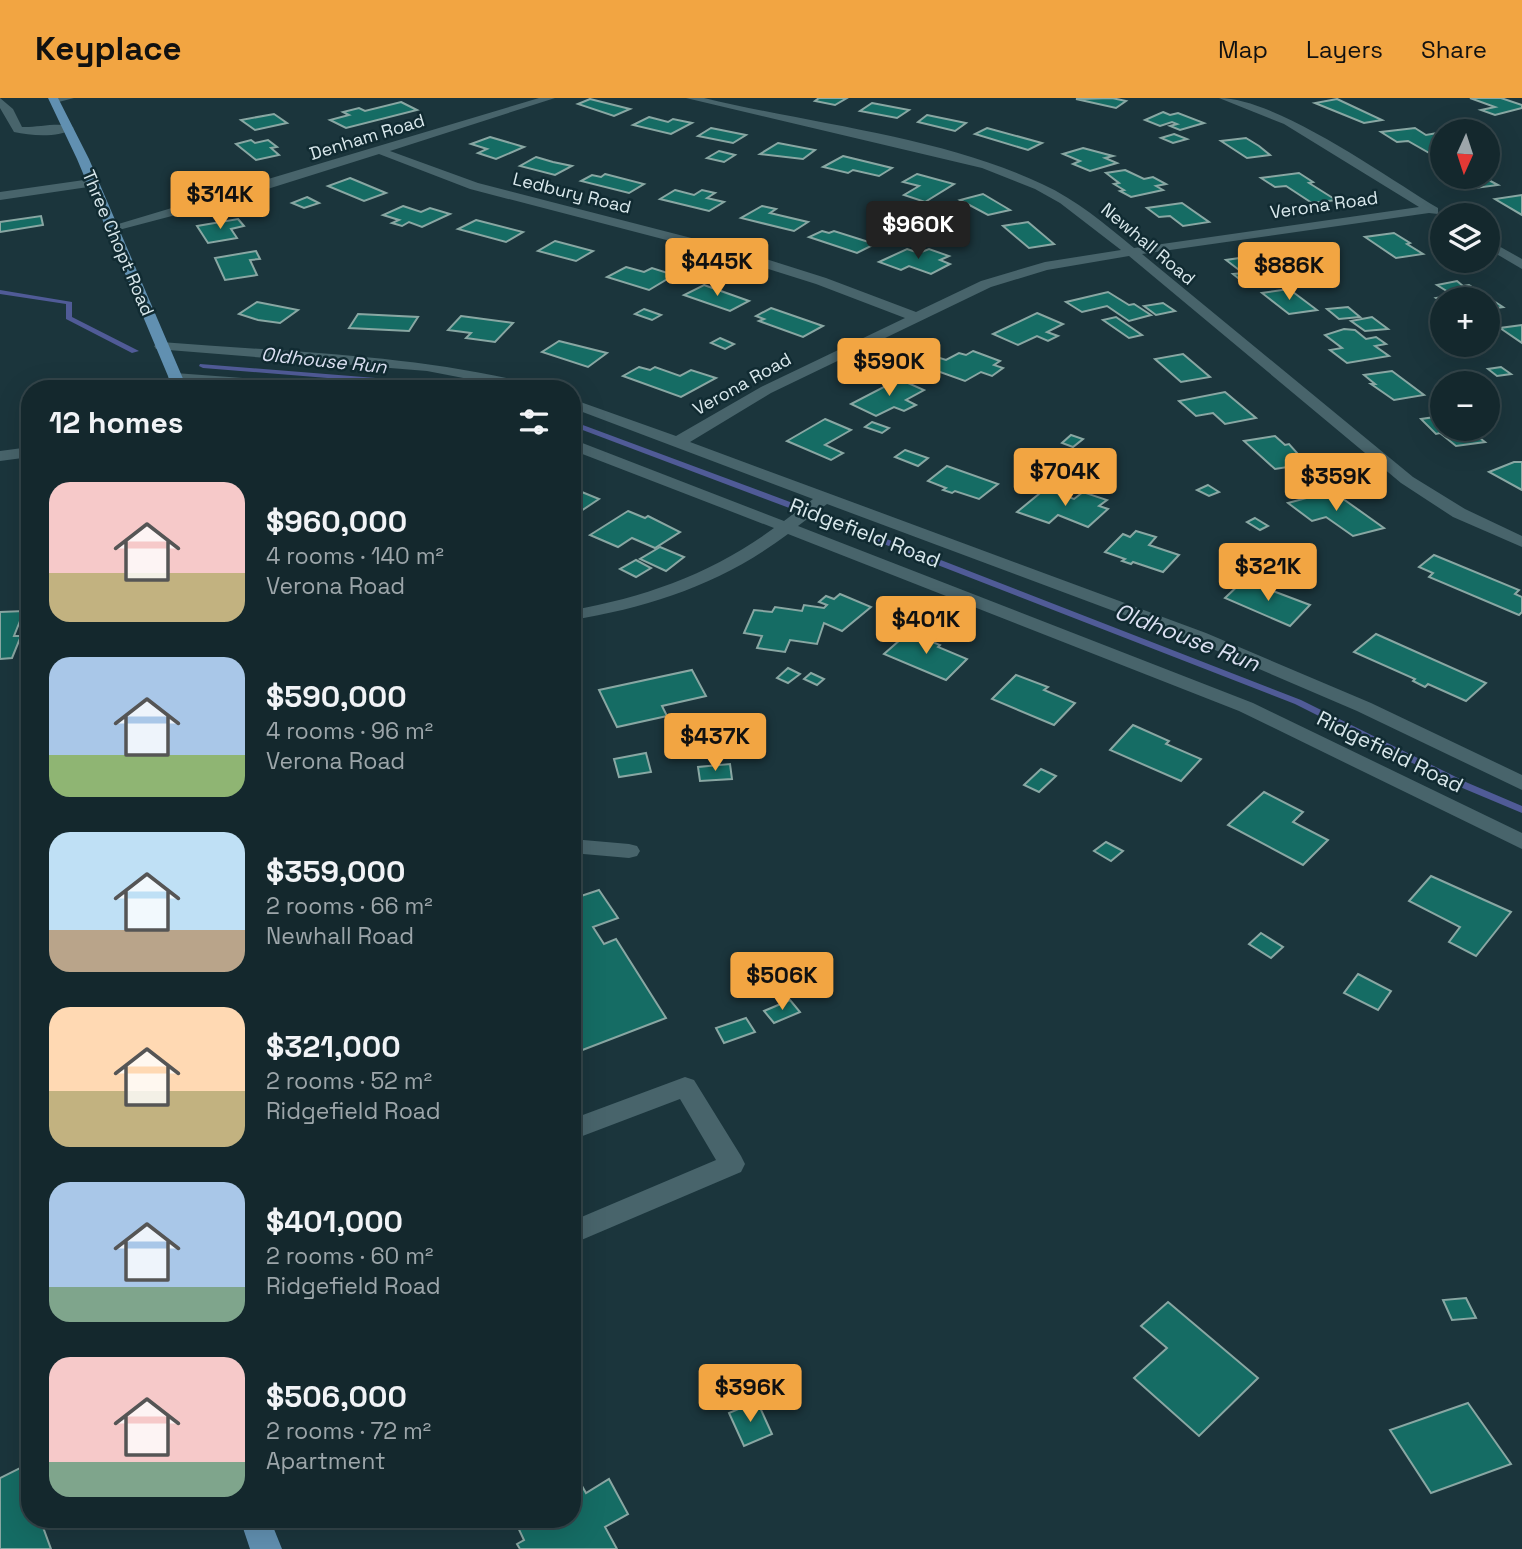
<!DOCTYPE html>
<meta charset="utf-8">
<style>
:root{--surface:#14282d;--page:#1d3035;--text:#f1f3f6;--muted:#9da6aa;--line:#334449;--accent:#f2a542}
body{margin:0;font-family:"Space Grotesk",sans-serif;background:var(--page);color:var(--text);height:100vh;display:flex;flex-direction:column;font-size:26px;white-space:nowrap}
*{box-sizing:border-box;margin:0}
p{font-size:23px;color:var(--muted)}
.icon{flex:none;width:38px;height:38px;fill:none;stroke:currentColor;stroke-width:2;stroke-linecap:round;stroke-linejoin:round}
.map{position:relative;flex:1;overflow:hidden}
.panel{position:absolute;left:21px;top:282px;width:560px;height:1148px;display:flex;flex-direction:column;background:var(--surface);border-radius:28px;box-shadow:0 7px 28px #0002,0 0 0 2px var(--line)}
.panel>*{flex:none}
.needle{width:46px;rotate:183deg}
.controls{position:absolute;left:1430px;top:21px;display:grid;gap:14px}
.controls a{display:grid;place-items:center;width:70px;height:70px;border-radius:50%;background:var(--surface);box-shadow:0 7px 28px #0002,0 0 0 2px var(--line);font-size:35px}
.price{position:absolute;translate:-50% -60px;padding:0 16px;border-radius:7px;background:var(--accent);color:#111;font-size:23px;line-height:46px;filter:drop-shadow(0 2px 4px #0008)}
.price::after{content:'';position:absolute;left:50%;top:42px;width:21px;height:16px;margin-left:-10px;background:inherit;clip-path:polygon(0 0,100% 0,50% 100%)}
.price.selected{background:#222;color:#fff}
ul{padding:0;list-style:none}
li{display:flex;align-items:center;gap:21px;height:175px;padding:0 28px}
li span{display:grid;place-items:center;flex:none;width:196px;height:140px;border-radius:21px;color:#555}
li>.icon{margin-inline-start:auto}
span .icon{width:84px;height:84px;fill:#fffc;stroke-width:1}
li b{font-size:30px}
h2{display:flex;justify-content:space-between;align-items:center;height:84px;padding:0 28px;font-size:30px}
header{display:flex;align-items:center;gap:42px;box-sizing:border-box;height:98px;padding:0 35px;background:var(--accent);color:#111}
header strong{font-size:33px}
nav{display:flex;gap:38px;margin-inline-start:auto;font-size:24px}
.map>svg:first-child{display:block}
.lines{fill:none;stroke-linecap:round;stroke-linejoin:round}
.stream{fill:#505b97;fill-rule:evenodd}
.building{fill:#156c64;stroke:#89a7a3;stroke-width:2}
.minor{fill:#48646b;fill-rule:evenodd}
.major{fill:#6190b1;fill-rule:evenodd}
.labels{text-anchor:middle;stroke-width:5;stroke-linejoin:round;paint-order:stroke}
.far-street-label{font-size:18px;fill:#d9e8ec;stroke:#112b32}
.far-water-label{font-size:19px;font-style:italic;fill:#dbe0f2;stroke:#112b32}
.street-label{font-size:21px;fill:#d9e8ec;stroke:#112b32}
.water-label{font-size:23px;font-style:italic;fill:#dbe0f2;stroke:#112b32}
</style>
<header>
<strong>Keyplace</strong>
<nav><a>Map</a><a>Layers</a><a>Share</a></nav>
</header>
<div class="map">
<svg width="1522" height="1451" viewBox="0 0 1522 1451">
<rect width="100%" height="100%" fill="#1b353c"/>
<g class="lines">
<!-- stream -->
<g class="stream">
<path d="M0,192L72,204V219L139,253L132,255L66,221V206L0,196Z"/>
<path d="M200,266L401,282L441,288L445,290H430L401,286L203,270L199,268Z"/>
<path d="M572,323L798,407L799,409L798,411H792L572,328Z"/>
<path d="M830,419L1301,602L1468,685L1522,708V715L1460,689L1295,606L827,424L826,422Z"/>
</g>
</g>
<!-- building -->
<g class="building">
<path d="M819,0H847L835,7L815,3Z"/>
<path d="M1112,0L1126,3L1116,10L1076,1Z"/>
<path d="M1470,0H1501L1522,7V10L1495,17L1481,12L1495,9Z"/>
<path d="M590,1L630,11L614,18L578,6Z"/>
<path d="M1337,1L1382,22L1364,25L1315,5Z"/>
<path d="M401,4L417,12L346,30L330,22L349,17L343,14L359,10L365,13Z"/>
<path d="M872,5L909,12L897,20L860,13Z"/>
<path d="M1163,14L1170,17L1178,15L1204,25L1180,32L1170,28L1177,26L1172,24L1160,28L1145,22Z"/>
<path d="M274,16L287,25L255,32L241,22Z"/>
<path d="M927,17L966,25L955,33L918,24Z"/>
<path d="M649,19L668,24L673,21L692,25L671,36L633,27Z"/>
<path d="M711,30L746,37L733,45L698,38Z"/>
<path d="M987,30L1042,45L1028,52L975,36Z"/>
<path d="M1415,30L1426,37L1437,35L1442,38V42L1438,43L1442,45V55L1431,56L1408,43L1397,44L1381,34Z"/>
<path d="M1174,36L1187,41L1173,45L1161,40Z"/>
<path d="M490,39L524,49L496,61L478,55L487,51L471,46Z"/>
<path d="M1246,40L1259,48L1270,57L1247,60L1221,43Z"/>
<path d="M251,42L255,45L268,42L277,49L271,50L279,57L256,62L236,46Z"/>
<path d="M778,45L815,52L803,61L760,56Z"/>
<path d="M1083,50L1113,58L1105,60L1117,65L1090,73L1073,66L1080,63L1063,56Z"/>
<path d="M719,53L735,57L724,64L707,60Z"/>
<path d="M843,58L892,70L879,78L853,72L848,75L823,69Z"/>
<path d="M536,59L553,64L572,68L555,77L520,68Z"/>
<path d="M1125,72L1144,81L1153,79L1166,86L1156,88L1163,92L1131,99L1120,93L1124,92L1114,86L1119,85L1106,75Z"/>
<path d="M1299,75L1313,84L1309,85L1336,102L1312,105L1286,88L1275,89L1261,80Z"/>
<path d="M605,76L644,86L629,95L581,83L592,77L601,79Z"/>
<path d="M917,76L954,86L925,104L904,97L919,88L903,84Z"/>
<path d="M1455,79H1483L1498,87L1475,90Z"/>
<path d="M350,80L386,95L364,103L328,88Z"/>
<path d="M675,92L694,97L702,92L715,95L707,100L724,104L709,113L660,101Z"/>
<path d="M983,96L1010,112L988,117L960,102Z"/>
<path d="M1522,97V117L1495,101Z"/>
<path d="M307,99L319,105L304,110L292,105Z"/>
<path d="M1182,105L1209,124L1183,128L1170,118L1159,119L1147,110Z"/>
<path d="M403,108L421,114L430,110L450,116L422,129L409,124L402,128L392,125L399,122L383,117Z"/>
<path d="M762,108L776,111L770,115L808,124L794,133L741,120Z"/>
<path d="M41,118L43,127L0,134V124Z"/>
<path d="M238,121L244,128L231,131L237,140L208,145L197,128Z"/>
<path d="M476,122L523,134L506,144L458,131Z"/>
<path d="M1028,124L1054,146L1029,150L1003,128Z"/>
<path d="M822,133L829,135L834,133L875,146L857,155L809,139Z"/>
<path d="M1394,135L1410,145L1407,146L1423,156L1396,160L1365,139Z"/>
<path d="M555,143L593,153L576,163L538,153Z"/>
<path d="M907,151L919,155L929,151L949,158L940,162L950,166L931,176L909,168L901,172L879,164Z"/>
<path d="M256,153L260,161L250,162L257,177L225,182L215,160Z"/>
<path d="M1274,155L1285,163L1281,164L1308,179L1248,188L1233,176L1243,175L1226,162Z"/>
<path d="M626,169L644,174L652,170L674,177L649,192L607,179Z"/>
<path d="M1457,183L1463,188L1469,187L1503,209L1488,211V201H1442V204L1436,200L1453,197L1437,187Z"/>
<path d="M704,187L749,203L730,213L684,197Z"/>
<path d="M1289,191L1317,212L1289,216L1262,195Z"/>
<path d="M1108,194L1129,207L1134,206L1151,217L1129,223L1107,208L1082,214L1066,204Z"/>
<path d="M257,204L298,212L280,225L258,222L239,216Z"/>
<path d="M1163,205L1175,213L1156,217L1144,208Z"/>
<path d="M1348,209L1360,219L1339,221L1327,211Z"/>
<path d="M771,210L823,228L803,239L759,223L764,221L756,218Z"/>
<path d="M644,211L661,217L652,222L635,216Z"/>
<path d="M1037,215L1063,226L1047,234L1058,238L1048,243L1037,238L1018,247L993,236Z"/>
<path d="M358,216L418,219L409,233L349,230Z"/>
<path d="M461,218L513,225L495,244L466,240L471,235L448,232Z"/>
<path d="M1116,219L1142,237L1129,240L1103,222Z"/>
<path d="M1372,219L1388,231L1365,233L1351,223Z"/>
<path d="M1522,227V245L1500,230Z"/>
<path d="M1344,231L1355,232L1366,241L1376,239L1386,246L1375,248L1389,258L1347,265L1330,252L1342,250L1325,237Z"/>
<path d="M720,240L734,246L725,251L711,245Z"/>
<path d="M559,243L607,255L588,269L542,254Z"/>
<path d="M973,253L1000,263L994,267L1003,270L992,278L981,274L965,283L926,269L940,260L946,262L959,255L966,257Z"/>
<path d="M1183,256L1210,279L1181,284L1155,261Z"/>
<path d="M639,269L650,272L655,269L680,278L691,272L716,280L681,299L623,278Z"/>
<path d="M1501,269L1511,276L1497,278L1488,271Z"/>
<path d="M1392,273L1424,297L1394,302L1371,286H1375L1364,277Z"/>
<path d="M899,281L924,292L906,302L916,307L904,313L894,309L876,318L851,306Z"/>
<path d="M1225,294L1256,320L1225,326L1213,315L1196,318L1179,303Z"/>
<path d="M1442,318V331H1468L1485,344L1456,348L1440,335L1436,336L1421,321Z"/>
<path d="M825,321L851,332L825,347L843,355L831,362L787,343Z"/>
<path d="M872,324L889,330L882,335L865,329Z"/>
<path d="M1071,337L1083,341L1073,349L1062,345Z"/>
<path d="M1275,338L1285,347L1289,346L1307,366L1275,371L1244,343Z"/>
<path d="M905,352L928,360L918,368L895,359Z"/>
<path d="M1514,364H1522V392L1489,374Z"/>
<path d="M947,368L998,386L979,401L955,393L952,395L943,392L946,390L928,383Z"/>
<path d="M1208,387L1219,394L1209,398L1197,392Z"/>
<path d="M572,390L599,401L575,417L572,416Z"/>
<path d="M1045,391L1074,401L1083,394L1107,402L1099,408L1108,411L1088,429L1058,417L1049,425L1017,414Z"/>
<path d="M1332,393L1384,430L1353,438L1326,419L1312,423L1288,405Z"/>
<path d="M628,413L645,420L648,418L680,434L655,450L632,440L618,449L590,437Z"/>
<path d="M1255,420L1268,428L1260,432L1247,424Z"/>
<path d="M1136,433L1156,439L1149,447L1179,457L1163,474L1133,464L1131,466L1122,463L1125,461L1105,454L1123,436L1130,439Z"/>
<path d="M660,449L684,459L666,473L640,461Z"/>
<path d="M1434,457L1519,492L1515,496L1522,499V514L1519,517L1429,479L1433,475L1419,469Z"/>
<path d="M636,462L651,470L636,479L620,471Z"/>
<path d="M1244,482L1310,507L1290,528L1225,500Z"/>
<path d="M840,496L871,509L842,533L824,525L817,546L790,542L785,554L757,550L762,538L744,535L754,512L772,514L775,509L802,513L804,507L824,510L827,507L819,504L826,498L834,501Z"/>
<path d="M24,513L14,538H21L12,560L0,561V514Z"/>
<path d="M909,534L940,547L938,549L967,561L946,582L884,556Z"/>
<path d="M1376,536L1486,585L1466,603L1428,586L1425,589L1413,583L1415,581L1354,554Z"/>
<path d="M788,570L800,576L788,585L777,580Z"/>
<path d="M692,572L706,598L662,608L667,618L617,629L599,592Z"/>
<path d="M811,575L824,581L817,587L804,581Z"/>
<path d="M1016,577L1048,589L1044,592L1075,605L1054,627L992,601Z"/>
<path d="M1133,627L1169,643L1166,646L1201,661L1181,683L1110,652Z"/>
<path d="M646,655L651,674L619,679L614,661Z"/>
<path d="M730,666L732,681L700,683L698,669Z"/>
<path d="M1041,671L1056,678L1039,694L1024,687Z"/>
<path d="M1264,694L1303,714L1293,724L1328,742L1303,767L1228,727Z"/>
<path d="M1106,744L1123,753L1111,763L1094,753Z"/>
<path d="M1431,778L1511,814L1476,858L1449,844L1460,829L1409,803Z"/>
<path d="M599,792L618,820L593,829L604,846L616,841L666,920L572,956V801Z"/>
<path d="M1261,835L1283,849L1271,860L1249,846Z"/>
<path d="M1358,876L1391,893L1378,912L1344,895Z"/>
<path d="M790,902L800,914L774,925L764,913Z"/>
<path d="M746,920L755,934L724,945L716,930Z"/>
<path d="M1466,1200L1476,1220L1452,1222L1443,1202Z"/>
<path d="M1168,1204L1258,1280L1199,1338L1134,1280L1167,1250L1141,1228Z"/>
<path d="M757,1303L772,1336L744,1348L729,1315Z"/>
<path d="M1468,1305L1511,1366L1431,1395L1390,1332Z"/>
<path d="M30,1365V1421H40L51,1451H0V1380Z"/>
<path d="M578,1381L586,1395L609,1381L628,1416L605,1429L617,1451H520L517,1446L524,1442L514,1421H572V1384Z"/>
</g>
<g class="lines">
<!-- minor -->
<g class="minor">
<path d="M0,0L13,11L22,29C36,30 63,23 74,30C59,40 32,38 14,34L0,10Z"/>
<path d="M57,0H74L51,6V2Z"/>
<path d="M539,0H555L390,53L478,85L734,151L826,180L916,214L981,183L1045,164L1121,152L1060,105L1035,91L982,70L686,0H704C812,26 943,39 1042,86C1077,102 1105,126 1134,150L1419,109L1284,26L1219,0C1277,0 1386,79 1438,110V116L1429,115L1142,156L1413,379L1465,411L1522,438V449L1453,419L1401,385L1129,158L1047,172L991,189L771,295L690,344L1206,535L1371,605L1522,677V692L1357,613L1194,543L827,406L798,428L1253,605L1522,735V751L1239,613L788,436C723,485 652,509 572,522V512C646,499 713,475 774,430L572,352V341L784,423L813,401L572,310V301L676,338L761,289L905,220L816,186L724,157L470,91L379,56L229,103L111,134L105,130Z"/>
<path d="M91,81L95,82V88L0,102V94Z"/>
<path d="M1488,142L1522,161V171L1488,151Z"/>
<path d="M161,244C286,254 414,256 536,287L538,290H515L427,273L156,251L154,248Z"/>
<path d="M175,275L325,286L332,290H271L170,282L168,279L170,276Z"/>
<path d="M30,349V359L0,363V353Z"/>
<path d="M572,741L629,746L637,748L640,753L637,758L629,760L572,755Z"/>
<path d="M685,979L694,982L741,1058L745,1066L741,1074L572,1146V1123L716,1062L680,1001L572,1042V1021Z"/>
</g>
<!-- major -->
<g class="major">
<path d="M48,0H58L89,61L187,290H173L77,61Z"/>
<path d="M240,1421H270L282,1451H250Z"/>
</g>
</g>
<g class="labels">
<!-- far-street labels -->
<g class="far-street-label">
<text transform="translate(367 39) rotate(-17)" y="6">Denham Road</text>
<text transform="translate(572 95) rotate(14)" y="6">Ledbury Road</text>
<text transform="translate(1324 107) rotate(-8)" y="6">Verona Road</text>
<text transform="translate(118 145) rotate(67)" y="6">Three Chopt Road</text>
<text transform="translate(1148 146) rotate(40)" y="6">Newhall Road</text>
<text transform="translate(742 286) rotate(-29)" y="6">Verona Road</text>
</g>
<!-- far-water labels -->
<g class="far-water-label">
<text transform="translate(324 262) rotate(6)" y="7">Oldhouse Run</text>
</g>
<!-- street labels -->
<g class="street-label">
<text transform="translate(865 435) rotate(21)" y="7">Ridgefield Road</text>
<text transform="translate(1390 654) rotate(26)" y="7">Ridgefield Road</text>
</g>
<!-- water labels -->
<g class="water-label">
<text transform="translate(1187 539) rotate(21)" y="8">Oldhouse Run</text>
</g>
</g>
</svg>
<div class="controls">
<a><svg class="needle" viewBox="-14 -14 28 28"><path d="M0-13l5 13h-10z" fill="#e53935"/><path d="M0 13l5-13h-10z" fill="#9da6aa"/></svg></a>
<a><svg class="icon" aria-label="layers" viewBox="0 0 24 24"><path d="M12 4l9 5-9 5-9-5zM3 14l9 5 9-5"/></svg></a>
<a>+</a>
<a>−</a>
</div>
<b class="price" style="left:220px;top:133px">$314K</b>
<b class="price selected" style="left:918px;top:163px">$960K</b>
<b class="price" style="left:717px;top:200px">$445K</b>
<b class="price" style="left:1289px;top:204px">$886K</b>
<b class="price" style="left:889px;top:300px">$590K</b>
<b class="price" style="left:1065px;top:410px">$704K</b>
<b class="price" style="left:1336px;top:415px">$359K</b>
<b class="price" style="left:1268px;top:505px">$321K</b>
<b class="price" style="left:926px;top:558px">$401K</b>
<b class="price" style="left:715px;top:675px">$437K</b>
<b class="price" style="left:782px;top:914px">$506K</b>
<b class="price" style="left:750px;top:1326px">$396K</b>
<section class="panel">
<h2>12 homes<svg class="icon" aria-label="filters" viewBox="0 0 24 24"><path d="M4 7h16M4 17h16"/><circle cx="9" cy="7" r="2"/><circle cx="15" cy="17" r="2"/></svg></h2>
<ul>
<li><span style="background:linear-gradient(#f6c9c9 65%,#c2b280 0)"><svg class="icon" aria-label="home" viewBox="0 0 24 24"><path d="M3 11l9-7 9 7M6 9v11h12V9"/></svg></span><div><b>$960,000</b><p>4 rooms · 140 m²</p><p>Verona Road</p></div></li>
<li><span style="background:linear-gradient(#a9c7e8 70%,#8fb573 0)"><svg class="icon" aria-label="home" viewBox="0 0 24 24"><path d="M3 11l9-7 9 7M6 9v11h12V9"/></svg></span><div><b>$590,000</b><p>4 rooms · 96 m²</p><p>Verona Road</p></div></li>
<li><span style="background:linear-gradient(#bfe0f5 70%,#b9a48a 0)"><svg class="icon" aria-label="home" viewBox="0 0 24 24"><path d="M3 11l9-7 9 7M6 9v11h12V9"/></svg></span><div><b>$359,000</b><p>2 rooms · 66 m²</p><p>Newhall Road</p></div></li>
<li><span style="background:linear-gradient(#ffd9b3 60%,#c2b280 0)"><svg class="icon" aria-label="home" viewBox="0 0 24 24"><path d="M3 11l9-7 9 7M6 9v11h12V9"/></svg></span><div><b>$321,000</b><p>2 rooms · 52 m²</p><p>Ridgefield Road</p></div></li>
<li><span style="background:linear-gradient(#a9c7e8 75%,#7fa58c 0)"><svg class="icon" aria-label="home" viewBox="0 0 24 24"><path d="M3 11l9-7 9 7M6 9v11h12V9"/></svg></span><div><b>$401,000</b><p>2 rooms · 60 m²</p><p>Ridgefield Road</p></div></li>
<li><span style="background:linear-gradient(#f6c9c9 75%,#7fa58c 0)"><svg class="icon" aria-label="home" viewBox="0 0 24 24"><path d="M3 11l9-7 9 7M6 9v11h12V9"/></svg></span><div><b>$506,000</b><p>2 rooms · 72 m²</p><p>Apartment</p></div></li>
</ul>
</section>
</div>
